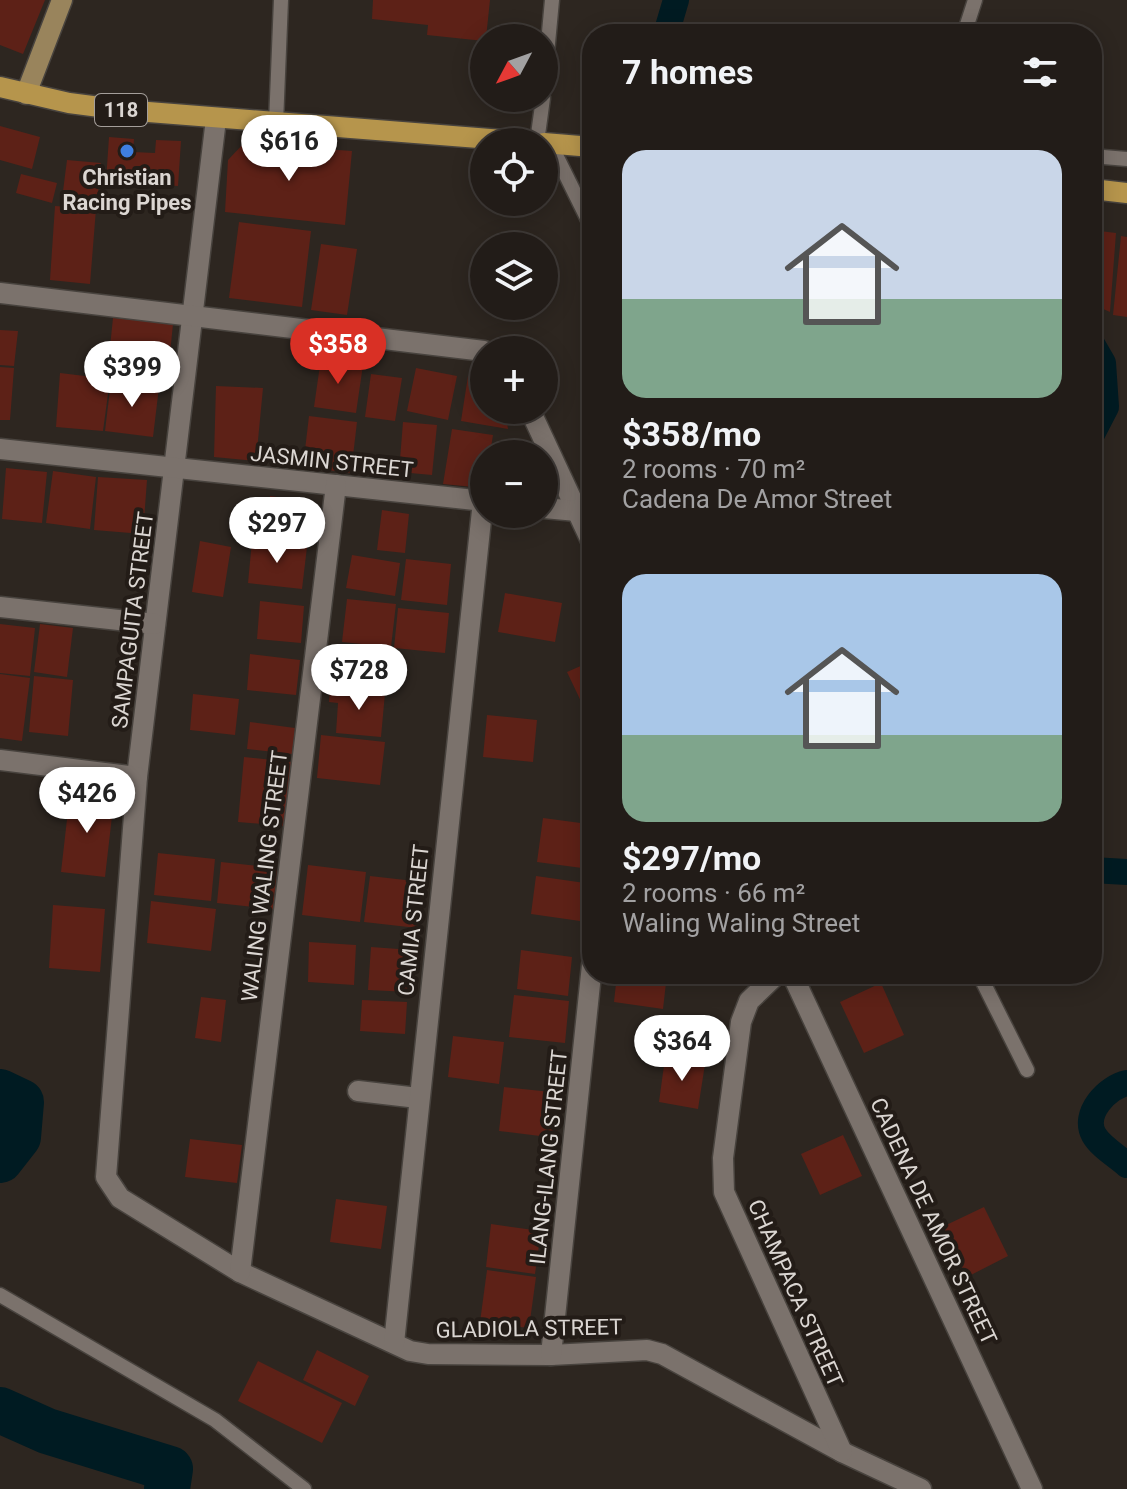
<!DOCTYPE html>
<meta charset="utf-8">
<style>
:root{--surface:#221c18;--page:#2a2521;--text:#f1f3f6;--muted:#a2a1a2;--line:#3f3a37;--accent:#d93025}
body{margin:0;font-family:Roboto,sans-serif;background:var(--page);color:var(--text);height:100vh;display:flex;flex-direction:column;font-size:30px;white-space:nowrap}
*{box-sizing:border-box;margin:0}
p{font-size:26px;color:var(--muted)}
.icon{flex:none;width:44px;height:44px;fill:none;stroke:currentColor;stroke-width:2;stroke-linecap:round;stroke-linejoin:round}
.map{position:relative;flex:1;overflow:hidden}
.panel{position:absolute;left:582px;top:24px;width:520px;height:960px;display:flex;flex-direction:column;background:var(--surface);border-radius:32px;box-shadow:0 4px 20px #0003,0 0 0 2px var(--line)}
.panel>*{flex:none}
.needle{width:52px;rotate:229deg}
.controls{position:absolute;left:470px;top:24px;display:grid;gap:16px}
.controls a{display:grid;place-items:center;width:88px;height:88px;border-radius:50%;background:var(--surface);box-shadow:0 4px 20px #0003,0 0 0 2px var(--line);font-size:40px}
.price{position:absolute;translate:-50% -68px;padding:0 18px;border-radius:28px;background:#fff;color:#222;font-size:26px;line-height:52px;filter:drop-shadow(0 2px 4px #0008)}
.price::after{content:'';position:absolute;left:50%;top:48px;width:24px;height:18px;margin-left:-12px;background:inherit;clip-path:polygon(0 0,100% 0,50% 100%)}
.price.active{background:var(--accent);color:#fff}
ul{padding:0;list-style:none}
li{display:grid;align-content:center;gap:16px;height:424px;padding:0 40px}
li span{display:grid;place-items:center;height:248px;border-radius:24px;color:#555}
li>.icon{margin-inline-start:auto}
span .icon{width:144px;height:144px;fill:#fffc;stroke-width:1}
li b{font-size:34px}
h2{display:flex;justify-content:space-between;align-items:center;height:96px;padding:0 40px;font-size:34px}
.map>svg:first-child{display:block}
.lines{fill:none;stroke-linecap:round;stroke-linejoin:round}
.canal{stroke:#001b22;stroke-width:26}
.river{stroke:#001b22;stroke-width:46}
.building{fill:#5d2117}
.lane-casing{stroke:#48433e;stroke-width:17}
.street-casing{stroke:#48433e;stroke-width:23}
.secondary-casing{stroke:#48433e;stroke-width:23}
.primary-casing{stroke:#48433e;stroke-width:23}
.lane{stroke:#7b726c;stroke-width:14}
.street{stroke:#7b726c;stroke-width:20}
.secondary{stroke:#99845c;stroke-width:20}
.primary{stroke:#b6954c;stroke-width:20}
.shop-dot{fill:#3f7fe0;stroke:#231c17;stroke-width:3}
.labels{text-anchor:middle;stroke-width:8;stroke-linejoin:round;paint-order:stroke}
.shield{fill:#231c17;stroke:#a49e9a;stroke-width:2}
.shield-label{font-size:20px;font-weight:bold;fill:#dbd6d2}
.poi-label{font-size:22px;font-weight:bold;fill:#dbd6d2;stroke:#231c17}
.street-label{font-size:22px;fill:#dbd6d2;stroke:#231c17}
</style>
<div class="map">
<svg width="1127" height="1489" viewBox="0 0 1127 1489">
<rect width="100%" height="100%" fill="#2d2620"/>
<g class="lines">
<!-- canal -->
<g class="canal">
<path d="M666,34L676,0"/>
<path d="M1092,344L1103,363L1106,407L1092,434"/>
<path d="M1092,870L1127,872"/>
<path d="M1127,1083C1107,1087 1082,1114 1094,1135C1101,1147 1117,1156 1127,1165"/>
</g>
<!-- river -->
<g class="river">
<path d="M0,1092L21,1102L18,1137L0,1160"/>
<path d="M0,1410L47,1431L170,1469L167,1489"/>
</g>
</g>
<!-- building -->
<g class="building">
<path d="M0,0H45L23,54L0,45Z"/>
<path d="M373,0H490L486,38L484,41L427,35L428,25L372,19Z"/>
<path d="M0,126L40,137L32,169L0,160Z"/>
<path d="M109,137L134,139L133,152L155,153L156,140L181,141L178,186L106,181Z"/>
<path d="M244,143L352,151L345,225L225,212L228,160Z"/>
<path d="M67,160L101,163L97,203L62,199Z"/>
<path d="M21,174L57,183L52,203L16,193Z"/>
<path d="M55,206L96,209L90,284L50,280Z"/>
<path d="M239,222L311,231L302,307L229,298Z"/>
<path d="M1092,230L1116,233L1110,312L1092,304Z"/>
<path d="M1121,236L1127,237V317L1113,315Z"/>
<path d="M321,244L357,249L347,315L311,310Z"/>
<path d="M113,318L173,324L167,383L107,376Z"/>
<path d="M0,330L18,331L14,366L0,365Z"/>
<path d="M321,358L363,365L356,413L314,407Z"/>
<path d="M0,367L14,368L10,420H0Z"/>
<path d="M416,368L457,376L448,420L407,411Z"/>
<path d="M60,373L110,379L103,431L56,427Z"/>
<path d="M371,374L402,378L395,421L365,417Z"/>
<path d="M468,376L484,378V410H505L508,429L461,421Z"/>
<path d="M111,381L159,387L153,437L105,431Z"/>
<path d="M216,386L263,388L256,461L214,457Z"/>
<path d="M309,416L357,422L351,473L303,467Z"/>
<path d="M403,422L437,425L432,475L399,472Z"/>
<path d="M452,429L493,435L490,454H484V488L443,484Z"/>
<path d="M6,468L47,472L42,523L2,519Z"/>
<path d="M53,471L96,477L90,529L46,523Z"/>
<path d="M98,477L147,480L143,534L94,530Z"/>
<path d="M270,496L313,502L307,544L264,537Z"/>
<path d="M382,510L409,514L405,553L377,550Z"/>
<path d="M200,541L231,547L223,597L192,592Z"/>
<path d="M252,541L307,547L302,589L248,583Z"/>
<path d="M352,555L400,563L395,596L346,588Z"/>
<path d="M406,559L451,564L447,605L401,600Z"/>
<path d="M505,593L562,603L555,642L498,632Z"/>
<path d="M347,599L396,604L391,647L342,642Z"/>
<path d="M260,601L304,606L301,643L257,639Z"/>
<path d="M398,608L449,613L445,653L394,648Z"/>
<path d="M0,624L35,628L30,676L0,673Z"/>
<path d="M40,624L73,628L67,677L34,672Z"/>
<path d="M335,645L391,650L387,691L331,685Z"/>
<path d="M250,654L300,660L296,695L247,690Z"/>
<path d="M592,661V712L587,714L567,672Z"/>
<path d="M0,674L30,678L22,741L0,738Z"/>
<path d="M34,676L73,680L68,736L29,732Z"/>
<path d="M330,689L385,693L381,737L336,733L338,703L329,702Z"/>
<path d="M193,694L239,699L235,735L190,730Z"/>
<path d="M487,715L537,720L533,762L483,757Z"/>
<path d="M250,722L295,728L292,754L247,749Z"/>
<path d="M321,735L385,742L380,785L317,778Z"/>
<path d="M244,757L292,762L286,826L238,822Z"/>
<path d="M70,793L114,799L105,877L61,872Z"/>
<path d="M543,818L588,824L582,868L537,862Z"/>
<path d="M158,853L215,859L211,901L154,895Z"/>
<path d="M221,862L277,868L273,909L217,903Z"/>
<path d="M308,865L366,872L360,922L302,915Z"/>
<path d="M370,876L423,882L417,928L364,922Z"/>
<path d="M536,876L585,883L580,921L531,914Z"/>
<path d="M151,901L216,909L211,951L147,943Z"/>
<path d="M53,905L105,909L100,972L49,968Z"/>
<path d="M309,942L356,945L354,985L308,982Z"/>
<path d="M371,947L412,950L410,992L368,990Z"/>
<path d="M521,950L572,957L568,996L517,989Z"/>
<path d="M617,974H667L663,1009L614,1002Z"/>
<path d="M881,983L904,1035L864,1053L840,1002Z"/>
<path d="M514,995L569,1001L565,1043L509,1037Z"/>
<path d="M201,997L226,1000L221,1042L195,1038Z"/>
<path d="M362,1000L407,1002L405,1034L360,1031Z"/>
<path d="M453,1036L504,1042L499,1084L448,1077Z"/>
<path d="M665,1058L705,1064L698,1109L659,1102Z"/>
<path d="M504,1087L561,1093L556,1138L499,1131Z"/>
<path d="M843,1135L862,1176L820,1195L801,1154Z"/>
<path d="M190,1139L242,1145L237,1183L185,1177Z"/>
<path d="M336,1199L387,1206L381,1249L330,1242Z"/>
<path d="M984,1207L1008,1256L967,1277L942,1227Z"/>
<path d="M491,1224L541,1231L535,1274L486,1267Z"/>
<path d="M487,1270L536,1277L529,1328L480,1322Z"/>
<path d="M317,1350L369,1376L355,1406L303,1380Z"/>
<path d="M258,1361L342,1403L322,1443L238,1401Z"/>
</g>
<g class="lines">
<defs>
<g id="lane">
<path d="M964,34L975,0"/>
<path d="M544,86L552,0"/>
<path d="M276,123L281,0"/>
<path d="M537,142L543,98"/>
<path d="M550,143L592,228"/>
<path d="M1092,156L1127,159"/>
<path d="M979,974L1027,1070"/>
<path d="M0,1295L215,1420L304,1489"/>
</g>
<g id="street">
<path d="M216,119L137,777L106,1177L120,1198L240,1272L410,1351L428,1354L551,1355L647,1350L662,1354L842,1452L921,1489"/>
<path d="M0,293L484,351"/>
<path d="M530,410L592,543"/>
<path d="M0,449L484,501"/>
<path d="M544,508L577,511"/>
<path d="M0,607L155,624"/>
<path d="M0,760L137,777"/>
<path d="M777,974L749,1001L741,1022L723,1158L724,1192L842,1452"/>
<path d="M792,974L1032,1489"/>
<path d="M358,1091L418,1098"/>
<path d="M240,1272L336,485"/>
<path d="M394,1343L483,501"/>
<path d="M551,1355L592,965"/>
</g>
<path id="secondary" d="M26,94L62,0"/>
<g id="primary">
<path d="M0,87L69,103L123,110L528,142"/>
<path d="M544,143L592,147"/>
<path d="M1092,189L1127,193"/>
</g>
</defs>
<!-- lane casing -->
<use href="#lane" class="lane-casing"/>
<!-- street casing -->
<use href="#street" class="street-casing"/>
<!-- secondary casing -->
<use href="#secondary" class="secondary-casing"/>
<!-- primary casing -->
<use href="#primary" class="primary-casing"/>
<!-- lane -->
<use href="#lane" class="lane"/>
<!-- street -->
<use href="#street" class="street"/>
<!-- secondary -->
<use href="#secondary" class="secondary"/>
<!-- primary -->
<use href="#primary" class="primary"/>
</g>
<!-- markers -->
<circle class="shop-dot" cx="127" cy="151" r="8"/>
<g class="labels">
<!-- shield labels -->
<rect class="shield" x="95" y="94" width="52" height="32" rx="6"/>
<g class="shield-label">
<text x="121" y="117">118</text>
</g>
<!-- poi labels -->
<g class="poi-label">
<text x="127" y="185">Christian<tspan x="127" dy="25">Racing Pipes</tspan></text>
</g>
<!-- street labels -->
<g class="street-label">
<text transform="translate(332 461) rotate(6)" y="8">JASMIN STREET</text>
<text transform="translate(132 620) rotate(-83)" y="8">SAMPAGUITA STREET</text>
<text transform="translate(264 876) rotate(-83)" y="8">WALING WALING STREET</text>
<text transform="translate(413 920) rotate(-84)" y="8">CAMIA STREET</text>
<text transform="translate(548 1157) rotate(-84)" y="8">ILANG-ILANG STREET</text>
<text transform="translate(934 1221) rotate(65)" y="8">CADENA DE AMOR STREET</text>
<text transform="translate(796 1293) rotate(66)" y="8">CHAMPACA STREET</text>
<text transform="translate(529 1328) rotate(-1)" y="8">GLADIOLA STREET</text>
</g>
</g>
</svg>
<div class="controls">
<a><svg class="needle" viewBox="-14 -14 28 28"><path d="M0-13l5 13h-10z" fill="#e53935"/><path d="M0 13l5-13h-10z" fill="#a2a1a2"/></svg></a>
<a><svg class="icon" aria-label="locate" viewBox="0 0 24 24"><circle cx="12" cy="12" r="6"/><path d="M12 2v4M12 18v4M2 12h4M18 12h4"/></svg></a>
<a><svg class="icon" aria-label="layers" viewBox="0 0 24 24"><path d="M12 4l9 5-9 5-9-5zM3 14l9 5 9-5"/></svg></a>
<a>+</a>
<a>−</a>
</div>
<b class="price" style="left:289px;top:183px">$616</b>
<b class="price active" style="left:338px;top:386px">$358</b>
<b class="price" style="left:132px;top:409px">$399</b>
<b class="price" style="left:277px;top:565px">$297</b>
<b class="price" style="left:359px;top:712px">$728</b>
<b class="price" style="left:87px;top:835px">$426</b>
<b class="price" style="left:682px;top:1083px">$364</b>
<section class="panel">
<h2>7 homes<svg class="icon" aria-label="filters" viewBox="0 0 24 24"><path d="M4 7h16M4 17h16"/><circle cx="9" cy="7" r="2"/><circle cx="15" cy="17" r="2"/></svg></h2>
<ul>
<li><span style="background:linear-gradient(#c9d6e8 60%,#7fa58c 0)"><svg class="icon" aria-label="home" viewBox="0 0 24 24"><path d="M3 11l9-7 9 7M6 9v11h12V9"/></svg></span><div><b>$358/mo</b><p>2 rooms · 70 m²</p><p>Cadena De Amor Street</p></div></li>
<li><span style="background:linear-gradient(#a9c7e8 65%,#7fa58c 0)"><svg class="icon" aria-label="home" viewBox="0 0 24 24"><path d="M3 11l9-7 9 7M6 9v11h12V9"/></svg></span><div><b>$297/mo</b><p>2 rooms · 66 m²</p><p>Waling Waling Street</p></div></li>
</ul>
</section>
</div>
